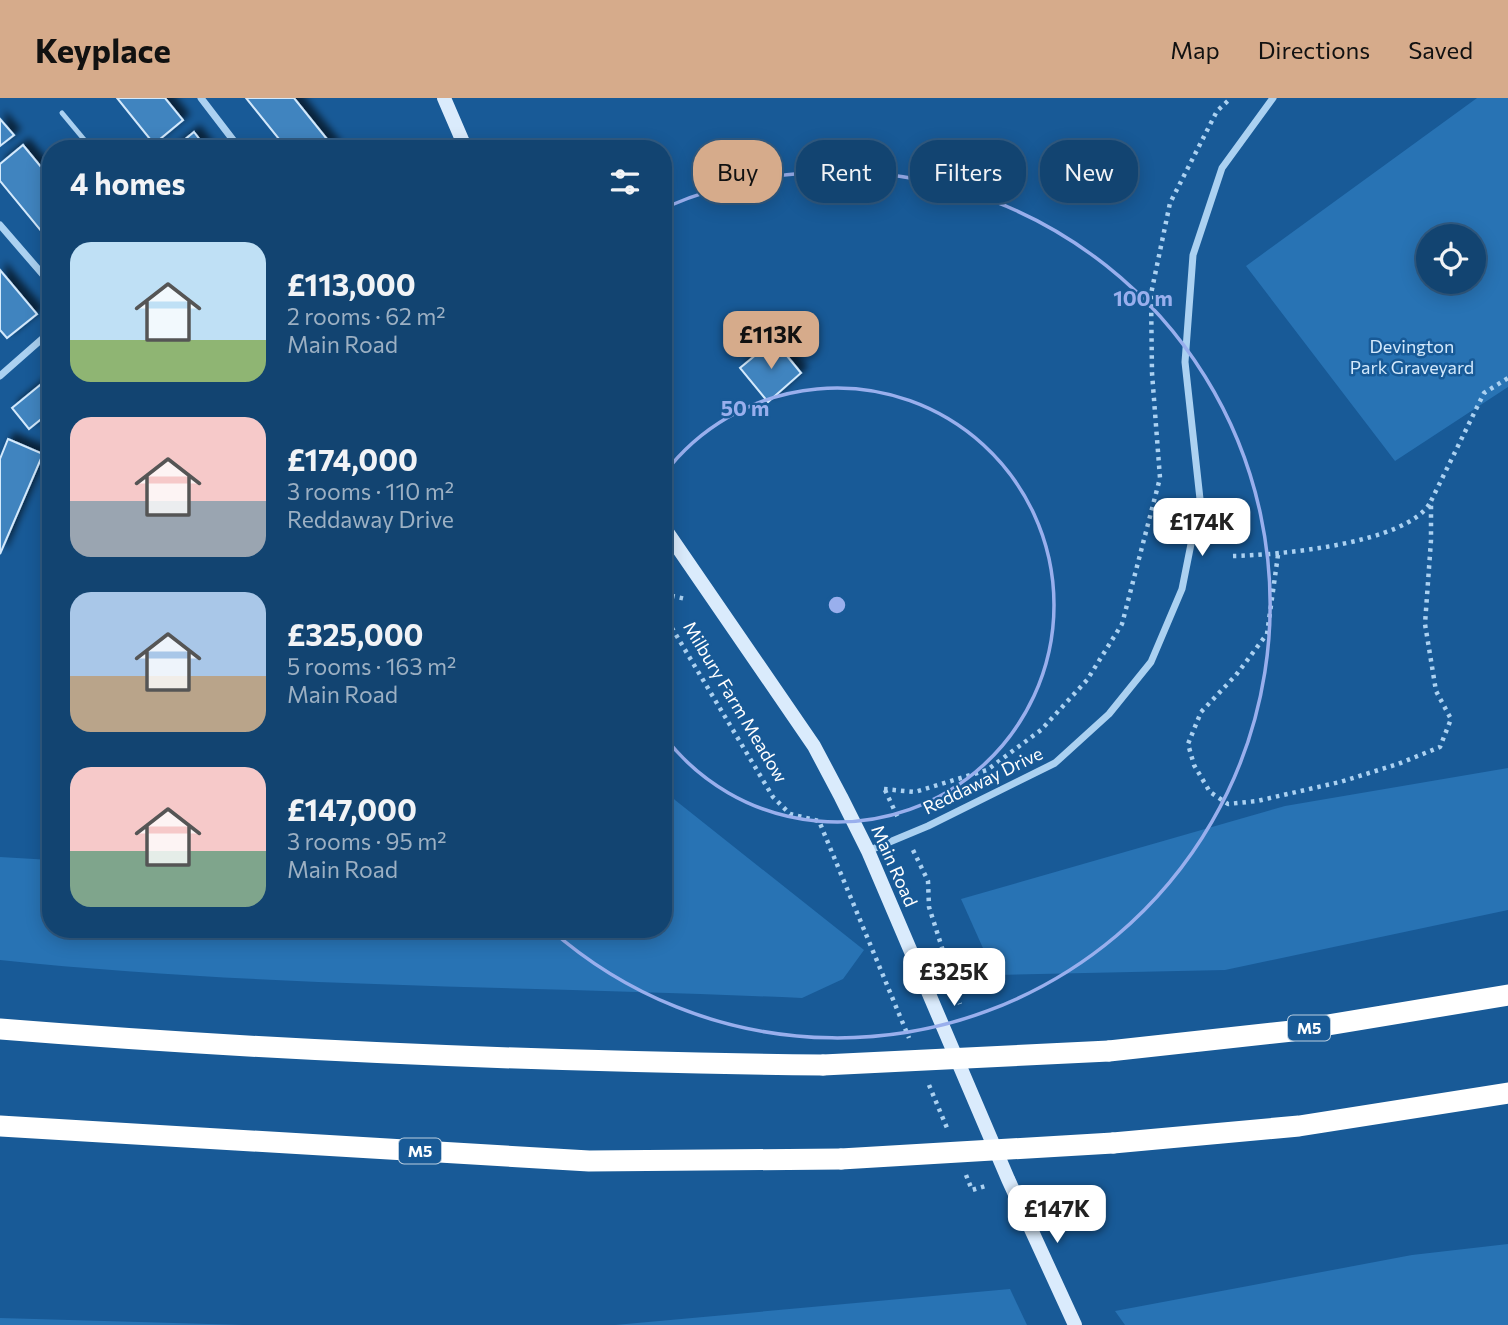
<!DOCTYPE html>
<meta charset="utf-8">
<style>
:root{--surface:#124471;--page:#1f4e79;--text:#f1f3f6;--muted:#9cb0c3;--line:#315c84;--accent:#d6ab8b}
body{margin:0;font-family:Commissioner,sans-serif;background:var(--page);color:var(--text);height:100vh;display:flex;flex-direction:column;font-size:26px;white-space:nowrap}
*{box-sizing:border-box;margin:0}
p{font-size:23px;color:var(--muted)}
.icon{flex:none;width:38px;height:38px;fill:none;stroke:currentColor;stroke-width:2;stroke-linecap:round;stroke-linejoin:round}
.map{position:relative;flex:1;overflow:hidden}
.details{position:absolute;left:42px;top:42px;width:630px;height:798px;display:flex;flex-direction:column;background:var(--surface);border-radius:28px;box-shadow:0 4px 18px #0003,0 0 0 2px var(--line)}
.details>*{flex:none}
.guide{position:absolute;left:693px;top:42px;width:665px;height:63px;display:flex;gap:14px}
.controls{position:absolute;left:1416px;top:126px;display:grid;gap:14px}
.controls a{display:grid;place-items:center;width:70px;height:70px;border-radius:50%;background:var(--surface);box-shadow:0 4px 18px #0003,0 0 0 2px var(--line);font-size:35px}
.price{position:absolute;translate:-50% -60px;padding:0 16px;border-radius:14px;background:#fff;color:#222;font-size:23px;line-height:46px;filter:drop-shadow(0 2px 4px #0008)}
.price::after{content:'';position:absolute;left:50%;top:42px;width:21px;height:16px;margin-left:-10px;background:inherit;clip-path:polygon(0 0,100% 0,50% 100%)}
.price.current{background:var(--accent);color:#111}
ul{padding:0;list-style:none}
li{display:flex;align-items:center;gap:21px;height:175px;padding:0 28px}
li span{display:grid;place-items:center;flex:none;width:196px;height:140px;border-radius:21px;color:#555}
li>.icon{margin-inline-start:auto}
span .icon{width:84px;height:84px;fill:#fffc;stroke-width:1}
li b{font-size:30px}
h2{display:flex;justify-content:space-between;align-items:center;height:84px;padding:0 28px;font-size:30px}
.tag{padding:0 24px;border-radius:28px;background:var(--surface);box-shadow:0 4px 18px #0003,0 0 0 2px var(--line);font-size:24px;line-height:63px}
.tag.current{background:var(--accent);color:#111}
header{display:flex;align-items:center;gap:42px;box-sizing:border-box;height:98px;padding:0 35px;background:var(--accent);color:#111}
header strong{font-size:33px}
nav{display:flex;gap:38px;margin-inline-start:auto;font-size:24px}
.map>svg:first-child{display:block}
.green{fill:#2873b4;fill-rule:evenodd}
.building{fill:#4184bf;stroke:#d3e9fc;stroke-width:2;filter:url(#shadow)}
.lines{fill:none;stroke-linecap:round;stroke-linejoin:round}
.path{stroke:#abd1f1;stroke-width:4.5;stroke-dasharray:3.5 5;stroke-linecap:butt}
.lane{stroke:#abd1f1;stroke-width:5}
.street{stroke:#abd1f1;stroke-width:7}
.secondary{stroke:#daebfc;stroke-width:14}
.highway{stroke:#fff;stroke-width:21}
.highway-bridge{stroke:#fff;stroke-width:21}
.ring{fill:none;stroke:#99afed;stroke-width:3.5}
.labels{text-anchor:middle;stroke-width:5;stroke-linejoin:round;paint-order:stroke}
.shield{fill:#185a97;stroke:#bacee0;stroke-width:2}
.shield-label{font-size:16px;font-weight:bold;fill:#fff}
.park-label{font-size:18px;fill:#d3e9fc;stroke:#185a97}
.street-label{font-size:18px;fill:#fff;stroke:#185a97}
.centre{fill:#99afed;stroke:#185a97;stroke-width:3.5}
.ring-label{font-size:21px;text-anchor:middle;font-weight:bold;fill:#99afed;stroke:#185a97;stroke-width:5;stroke-linejoin:round;paint-order:stroke}
</style>
<header>
<strong>Keyplace</strong>
<nav><a>Map</a><a>Directions</a><a>Saved</a></nav>
</header>
<div class="map">
<svg width="1508" height="1227" viewBox="0 0 1508 1227">
<defs>
<filter id="shadow"><feDropShadow dx="6" dy="-6" stdDeviation="3.5" flood-color="#0009"/></filter>
</defs>
<rect width="100%" height="100%" fill="#185a97"/>
<!-- green -->
<g class="green">
<path d="M1477,0H1508V289L1395,363L1246,168ZM1474,138V184H1428V138Z"/>
<path d="M1508,670V812L1225,872L995,877L961,801L1285,708Z"/>
<path d="M663,689L675,702L864,852L843,881L802,900C535,888 266,890 0,862V759L51,762V831H663Z"/>
<path d="M1508,1146V1227H1125L1115,1213L1412,1157Z"/>
<path d="M1010,1191L1027,1227H615Z"/>
<path d="M0,1220L244,1227H0Z"/>
</g>
<!-- building -->
<g class="building">
<path d="M117,0H165L183,22L154,46Z"/>
<path d="M246,0H294L335,51H287Z"/>
<path d="M0,21L14,37L0,48Z"/>
<path d="M194,34L207,51H173Z"/>
<path d="M23,47L51,81V145L0,83V66Z"/>
<path d="M0,172L37,216L7,240L0,232Z"/>
<path d="M774,242L801,275L768,304L740,270Z"/>
<path d="M51,278V313L29,331L12,310Z"/>
<path d="M8,341L43,356L0,456V361Z"/>
</g>
<g class="lines">
<!-- path -->
<g class="path">
<path d="M1278,457L1267,536L1236,577L1201,614L1188,646L1194,667L1210,694L1228,706L1257,703L1340,684L1398,666L1440,649L1451,621L1436,593L1425,526L1431,442V403L1484,295L1508,280"/>
<path d="M1233,458C1278,457 1406,446 1430,405"/>
<path d="M663,496L686,501"/>
<path d="M663,515L773,699L790,716L819,723L909,940"/>
<path d="M884,691L915,694L987,672L1041,632L1087,582L1122,526L1160,380L1152,275L1151,196L1170,105L1217,13L1231,0"/>
<path d="M885,692L899,722"/>
<path d="M913,752L928,783L929,809L960,906"/>
<path d="M929,987L947,1030"/>
<path d="M966,1077L972,1092L989,1087"/>
</g>
<!-- lane -->
<path class="lane" d="M62,15L92,51"/>
<!-- street -->
<g class="street">
<path d="M201,0L240,51"/>
<path d="M0,127L51,186"/>
<path d="M0,278L51,233"/>
<path d="M868,753L928,728L1055,665L1109,616L1151,564L1182,491L1200,401L1185,264L1193,157L1222,70L1273,0"/>
</g>
<!-- secondary -->
<g class="secondary">
<path d="M444,0L466,51"/>
<path d="M663,428L814,648L841,699L868,753L1008,1081L1075,1227"/>
</g>
<!-- highway -->
<g class="highway">
<path d="M0,931C274,953 548,964 823,967"/>
<path d="M1109,953L1292,933L1508,897"/>
<path d="M0,1028L589,1063L841,1061"/>
<path d="M1113,1045L1299,1028L1508,995"/>
</g>
<!-- highway-bridge -->
<g class="highway-bridge">
<path d="M823,967L1109,953"/>
<path d="M841,1061L1113,1045"/>
</g>
</g>
<!-- distance rings -->
<g class="ring">
<path d="M664 376A217 217 0 1 1 664 638"/>
<path d="M664 110A433 433 0 1 1 550 831"/>
</g>
<g class="labels">
<!-- shield labels -->
<g class="shield">
<rect x="1288" y="917.5" width="42" height="25" rx="5"/>
<rect x="399" y="1040.5" width="42" height="25" rx="5"/>
</g>
<g class="shield-label">
<text x="1309" y="936">M5</text>
<text x="420" y="1059">M5</text>
</g>
<!-- park labels -->
<g class="park-label">
<text x="1412" y="255">Devington<tspan x="1412" dy="21">Park Graveyard</tspan></text>
</g>
<!-- street labels -->
<g class="street-label">
<text transform="translate(735 604) rotate(59)" y="6">Milbury Farm Meadow</text>
<text transform="translate(983 683) rotate(-26)" y="6">Reddaway Drive</text>
<text transform="translate(894 768) rotate(66)" y="6">Main Road</text>
</g>
</g>
<circle cx="837" cy="507" r="10" class="centre"/>
<g class="ring-label">
<text x="1143" y="208">100 m</text>
<text x="745" y="318">50 m</text>
</g>
</svg>
<div class="controls">
<a><svg class="icon" aria-label="locate" viewBox="0 0 24 24"><circle cx="12" cy="12" r="6"/><path d="M12 2v4M12 18v4M2 12h4M18 12h4"/></svg></a>
</div>
<b class="price current" style="left:771px;top:273px">£113K</b>
<b class="price" style="left:1202px;top:460px">£174K</b>
<b class="price" style="left:954px;top:910px">£325K</b>
<b class="price" style="left:1057px;top:1147px">£147K</b>
<div class="guide">
<a class="tag current">Buy</a>
<a class="tag">Rent</a>
<a class="tag">Filters</a>
<a class="tag">New</a>
</div>
<section class="details">
<h2>4 homes<svg class="icon" aria-label="filters" viewBox="0 0 24 24"><path d="M4 7h16M4 17h16"/><circle cx="9" cy="7" r="2"/><circle cx="15" cy="17" r="2"/></svg></h2>
<ul>
<li><span style="background:linear-gradient(#bfe0f5 70%,#8fb573 0)"><svg class="icon" aria-label="home" viewBox="0 0 24 24"><path d="M3 11l9-7 9 7M6 9v11h12V9"/></svg></span><div><b>£113,000</b><p>2 rooms · 62 m²</p><p>Main Road</p></div></li>
<li><span style="background:linear-gradient(#f6c9c9 60%,#9aa5b1 0)"><svg class="icon" aria-label="home" viewBox="0 0 24 24"><path d="M3 11l9-7 9 7M6 9v11h12V9"/></svg></span><div><b>£174,000</b><p>3 rooms · 110 m²</p><p>Reddaway Drive</p></div></li>
<li><span style="background:linear-gradient(#a9c7e8 60%,#b9a48a 0)"><svg class="icon" aria-label="home" viewBox="0 0 24 24"><path d="M3 11l9-7 9 7M6 9v11h12V9"/></svg></span><div><b>£325,000</b><p>5 rooms · 163 m²</p><p>Main Road</p></div></li>
<li><span style="background:linear-gradient(#f6c9c9 60%,#7fa58c 0)"><svg class="icon" aria-label="home" viewBox="0 0 24 24"><path d="M3 11l9-7 9 7M6 9v11h12V9"/></svg></span><div><b>£147,000</b><p>3 rooms · 95 m²</p><p>Main Road</p></div></li>
</ul>
</section>
</div>
